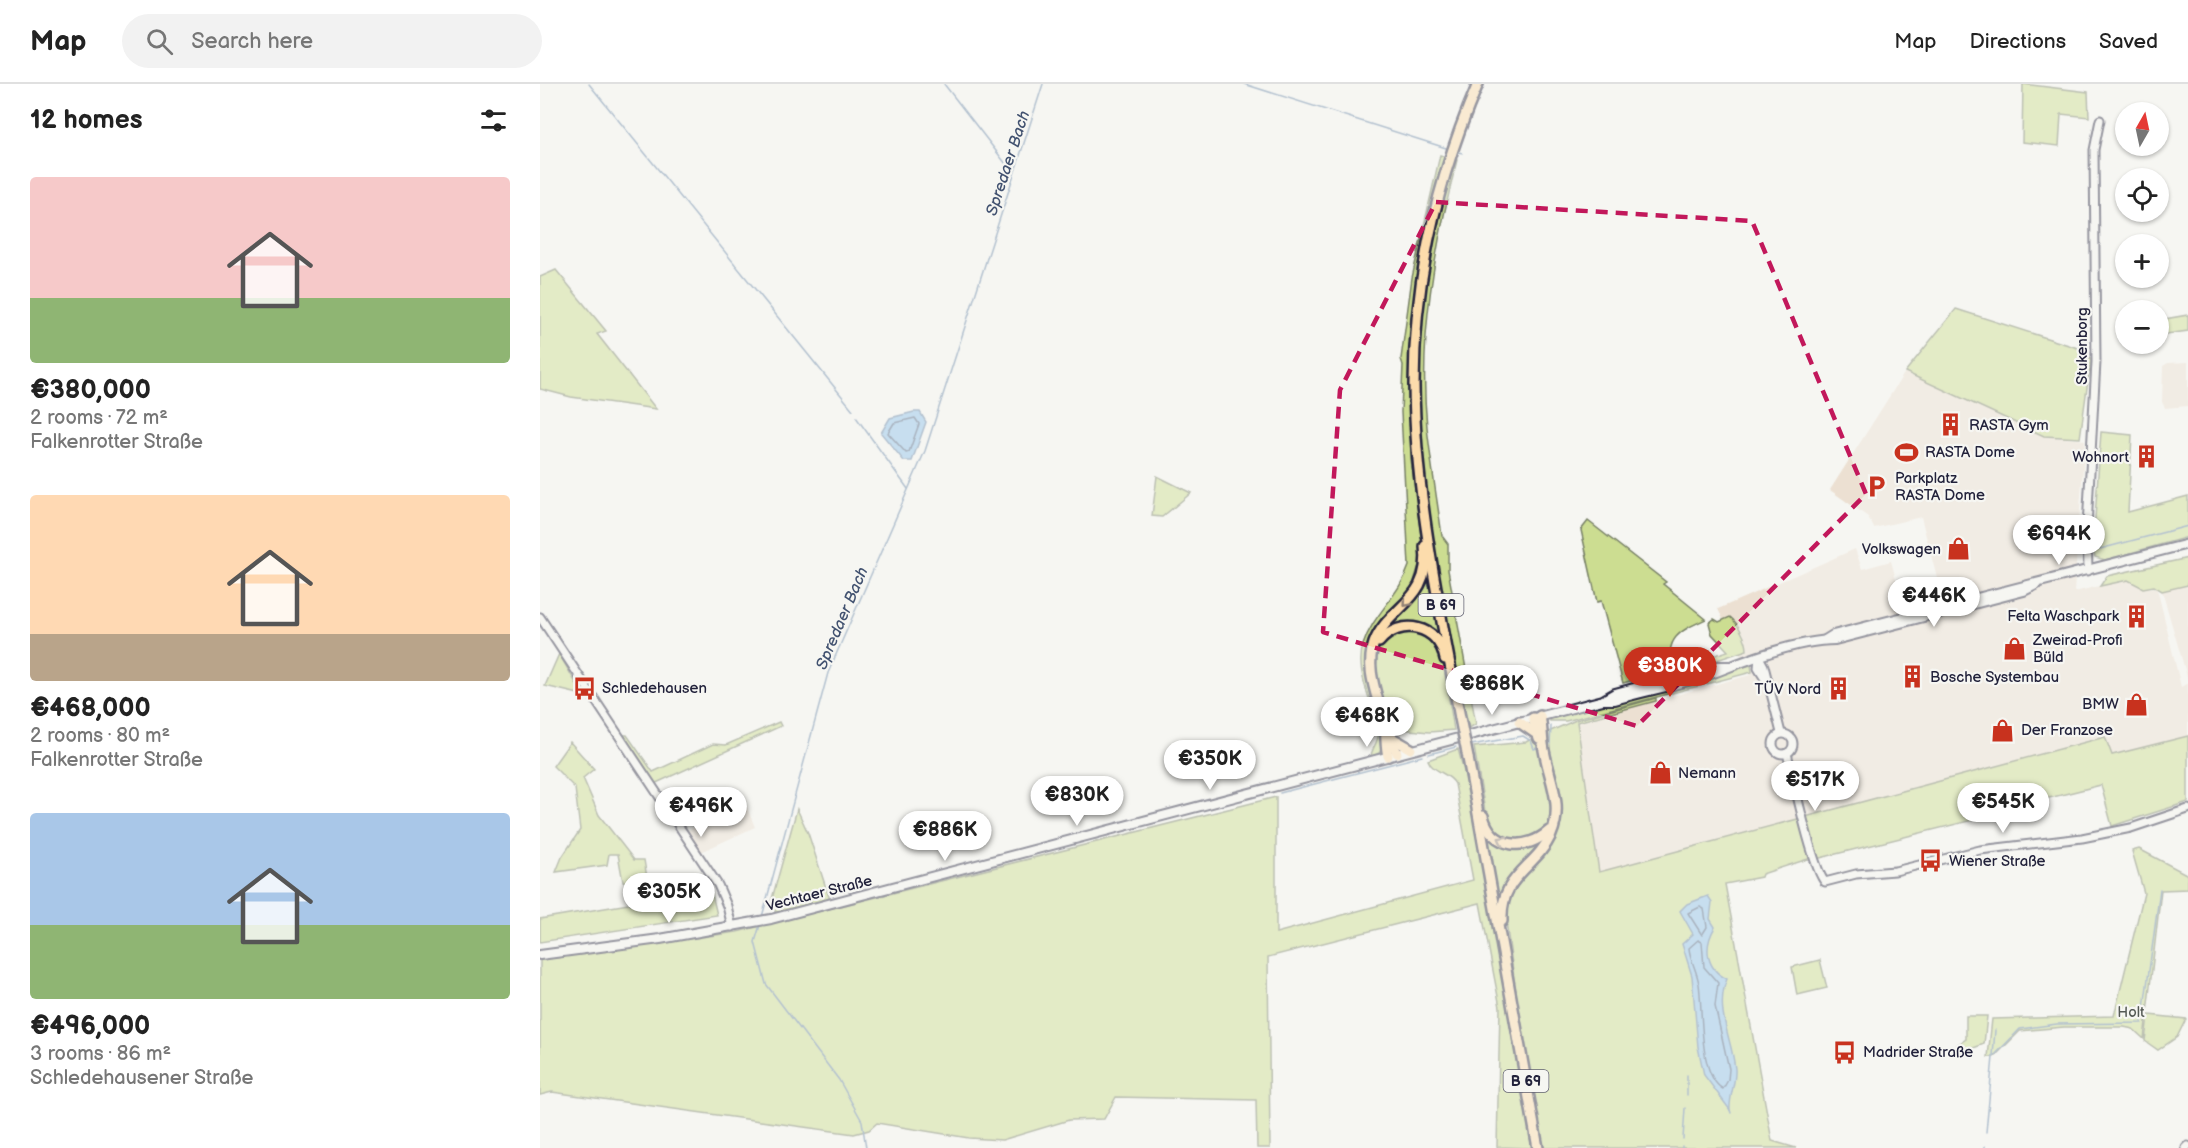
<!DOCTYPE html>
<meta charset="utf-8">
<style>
:root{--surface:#fff;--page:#f2f2f2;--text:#222;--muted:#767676;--line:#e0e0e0;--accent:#c8321e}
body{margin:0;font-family:"Balsamiq Sans",sans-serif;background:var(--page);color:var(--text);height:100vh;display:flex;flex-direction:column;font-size:22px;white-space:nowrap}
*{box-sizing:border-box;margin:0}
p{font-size:20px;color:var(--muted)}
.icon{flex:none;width:33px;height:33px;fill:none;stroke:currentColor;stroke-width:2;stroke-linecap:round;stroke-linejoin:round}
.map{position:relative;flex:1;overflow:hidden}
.drawer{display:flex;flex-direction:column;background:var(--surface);width:540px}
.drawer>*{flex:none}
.needle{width:39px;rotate:9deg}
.controls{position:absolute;left:1575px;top:18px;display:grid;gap:12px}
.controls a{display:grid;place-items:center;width:54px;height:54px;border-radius:50%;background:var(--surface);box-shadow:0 2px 4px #0004;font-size:30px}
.price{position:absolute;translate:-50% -51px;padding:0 14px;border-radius:21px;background:#fff;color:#222;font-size:20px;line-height:39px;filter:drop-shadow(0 2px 3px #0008)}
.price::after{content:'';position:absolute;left:50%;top:36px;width:18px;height:14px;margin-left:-9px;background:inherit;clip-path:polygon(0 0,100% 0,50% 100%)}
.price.selected{background:var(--accent);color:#fff}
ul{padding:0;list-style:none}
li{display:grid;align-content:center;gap:12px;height:318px;padding:0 30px}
li span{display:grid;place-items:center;height:186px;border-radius:6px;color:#555}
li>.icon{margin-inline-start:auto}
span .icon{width:108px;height:108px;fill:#fffc;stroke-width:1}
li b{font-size:26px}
h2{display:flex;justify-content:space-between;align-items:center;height:72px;padding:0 30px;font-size:26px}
header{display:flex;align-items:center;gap:36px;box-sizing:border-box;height:84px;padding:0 30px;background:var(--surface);border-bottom:2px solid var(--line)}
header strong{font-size:28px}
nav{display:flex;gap:33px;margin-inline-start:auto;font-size:21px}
.search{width:420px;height:54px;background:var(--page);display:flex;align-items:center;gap:15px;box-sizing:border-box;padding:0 21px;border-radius:33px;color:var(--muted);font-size:22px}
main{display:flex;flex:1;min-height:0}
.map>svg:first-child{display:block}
.built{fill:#ece0d2}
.green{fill:#ccdd91;stroke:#778066;stroke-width:1.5}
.water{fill:#8ec2eb;stroke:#6382a5;stroke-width:1.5}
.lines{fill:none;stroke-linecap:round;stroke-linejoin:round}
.shore{stroke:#4d6281;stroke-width:1.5}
.stream{stroke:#6382a5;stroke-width:1.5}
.tertiary-casing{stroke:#22223b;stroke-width:11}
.secondary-casing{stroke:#22223b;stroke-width:12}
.primary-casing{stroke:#22223b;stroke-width:14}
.tertiary{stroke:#f6f6f2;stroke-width:7}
.secondary{stroke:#f6f6f2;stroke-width:8}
.primary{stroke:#fcdcac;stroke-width:9}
.primary-bridge-casing{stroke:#22223b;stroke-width:14;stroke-linecap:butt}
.primary-bridge{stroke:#fcdcac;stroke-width:9}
.oneway{stroke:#8f7f74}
.marked{fill:none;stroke:#c2185b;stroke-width:4.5;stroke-dasharray:12 8;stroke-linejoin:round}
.labels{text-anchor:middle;stroke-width:4.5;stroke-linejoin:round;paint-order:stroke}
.shield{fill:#f6f6f2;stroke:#626272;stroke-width:1.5}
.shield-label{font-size:14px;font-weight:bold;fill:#22223b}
.street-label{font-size:15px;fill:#22223b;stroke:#f6f6f2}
.poi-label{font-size:15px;fill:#22223b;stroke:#f6f6f2;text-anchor:start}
.park-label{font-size:15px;fill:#555a55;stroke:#f6f6f2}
.water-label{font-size:16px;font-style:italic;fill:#425270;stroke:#f6f6f2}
</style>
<header>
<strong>Map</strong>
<div class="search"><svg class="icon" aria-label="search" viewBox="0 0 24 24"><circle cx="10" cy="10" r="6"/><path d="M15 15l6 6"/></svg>Search here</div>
<nav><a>Map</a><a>Directions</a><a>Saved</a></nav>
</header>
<main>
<section class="drawer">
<h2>12 homes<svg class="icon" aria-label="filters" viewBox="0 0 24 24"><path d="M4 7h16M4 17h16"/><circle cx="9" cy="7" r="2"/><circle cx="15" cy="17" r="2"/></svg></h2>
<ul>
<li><span style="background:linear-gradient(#f6c9c9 65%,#8fb573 0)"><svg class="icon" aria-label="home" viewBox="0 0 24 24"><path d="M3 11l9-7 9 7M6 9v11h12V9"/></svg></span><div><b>€380,000</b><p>2 rooms · 72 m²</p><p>Falkenrotter Straße</p></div></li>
<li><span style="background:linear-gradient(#ffd9b3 75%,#b9a48a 0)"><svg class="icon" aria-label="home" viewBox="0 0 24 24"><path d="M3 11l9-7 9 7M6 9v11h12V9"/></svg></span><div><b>€468,000</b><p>2 rooms · 80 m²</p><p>Falkenrotter Straße</p></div></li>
<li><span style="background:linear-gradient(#a9c7e8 60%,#8fb573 0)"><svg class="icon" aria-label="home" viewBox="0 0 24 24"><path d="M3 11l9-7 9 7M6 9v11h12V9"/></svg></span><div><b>€496,000</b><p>3 rooms · 86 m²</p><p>Schledehausener Straße</p></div></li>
</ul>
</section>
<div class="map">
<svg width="1648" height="1064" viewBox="0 0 1648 1064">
<rect width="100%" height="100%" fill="#f6f6f2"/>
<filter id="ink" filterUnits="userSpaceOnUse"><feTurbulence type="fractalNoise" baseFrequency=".0167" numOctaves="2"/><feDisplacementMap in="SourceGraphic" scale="12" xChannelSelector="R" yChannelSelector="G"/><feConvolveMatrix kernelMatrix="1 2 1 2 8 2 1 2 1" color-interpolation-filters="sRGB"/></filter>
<g filter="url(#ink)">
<!-- built -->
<g class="built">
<path d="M1648,278V322L1625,324L1622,318L1623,282L1628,279Z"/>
<path d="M1365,288L1504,352L1545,356L1534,508L1589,495L1603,504H1617L1641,603L1648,599V652L1572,671L1565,653L1059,788L1037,638L1210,591L1178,525L1315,465L1322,485L1351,477L1365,527L1403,517L1381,433L1334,444L1328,433L1290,406Z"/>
<path d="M1648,501V596L1622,507Z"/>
<path d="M205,719L215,743L161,768L147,747Z"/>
</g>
<!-- green -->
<g class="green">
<path d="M1483,0L1548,8L1549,33L1521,30L1519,62L1482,58Z"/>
<path d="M900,71L906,73L882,166L871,272V375L883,468L872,504L837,544L828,562L827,591L843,662L839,669L831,673C831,665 838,659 838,651C836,621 814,592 823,561C833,530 859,512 869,482L861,328L863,281L861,275L872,194Z"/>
<path d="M913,75L917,76C895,162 878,254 887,343C891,379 897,416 902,452L908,460V486L936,640L929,644C904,533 876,412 878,298C880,222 893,149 913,75Z"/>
<path d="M16,186L66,247L57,250L116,325L31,313L0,305V193Z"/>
<path d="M1416,225L1544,266L1551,275L1540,354L1504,352L1365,288Z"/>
<path d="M1648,231V247L1619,251V236Z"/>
<path d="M1561,348L1592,351L1588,428L1648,412V453L1565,476L1555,473L1553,463Z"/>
<path d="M617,392L651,409L622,433L612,432Z"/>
<path d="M1048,437L1126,498L1123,500L1166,535C1140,547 1125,553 1131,585L1188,567L1172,550L1169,539L1174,535L1179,538L1190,533C1198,539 1207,556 1207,566L1132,591L1131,585L1083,599L1061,517L1057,518L1041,446Z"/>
<path d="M1648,474V501L1622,507L1614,502L1603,504L1588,496L1560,502L1567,492Z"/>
<path d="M889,489L901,555C887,537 868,535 847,544L870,521Z"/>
<path d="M877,545L893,555L903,578L914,646L889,648L851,644C843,619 819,570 849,551C855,547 869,547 877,545Z"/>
<path d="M19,570L43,611L5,602Z"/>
<path d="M1211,581L1212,588L1026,637H1010V635Z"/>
<path d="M1116,614V617L1037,638L1059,788L1565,653L1572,671L1648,652V718L1572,742L1561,701L1473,723V726L1280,774L1268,775L1222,790L1221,793L1185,800L1232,1057L1256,1064H1003L982,950L965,831L968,812L1017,745C1027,714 1012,680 1006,649L1036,636Z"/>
<path d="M239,638L241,642L114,700L82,651H87L113,688L173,660L186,661Z"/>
<path d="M995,653L1014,724L1010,740L1000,751L981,756L965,753L952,744L945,727L934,663L986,658Z"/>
<path d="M30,658L54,685L43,694L59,731L94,776H104L107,794L83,798L78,770H69L67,781L16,788L22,773L40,746L35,704L13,682Z"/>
<path d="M918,665L927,699L992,1064L957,1063L960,923L940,819L728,873L730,1064H717L716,1016L576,1013L564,1035L529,1036L462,1056L429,1054L337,1039L329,1046L314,1050L12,1008L0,1011V876L197,848L736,713V849L933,796L915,700C909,688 893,689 888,676Z"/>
<path d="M257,725L268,749L290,816L237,829L230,822Z"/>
<path d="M947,749C971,764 978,771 1004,756L969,794L959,826Z"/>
<path d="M1599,765L1648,791V805L1621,806L1604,955L1593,945L1584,943H1524L1480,947L1454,973H1448L1452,935L1574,932L1604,809L1592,767Z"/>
<path d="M171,806L177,831L0,858V835Z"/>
<path d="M1280,876L1287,904L1257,911L1252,883Z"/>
<path d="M1608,931H1609L1646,935L1637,953L1618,966L1605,957Z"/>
<path d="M1426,932H1447L1444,960L1423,968L1417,961L1426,955Z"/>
</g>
<!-- water -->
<g class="water">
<path d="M374,328H380L386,338L372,377H364L341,349L350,334Z"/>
<path d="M1168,812L1172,818L1170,835L1175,843C1163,863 1166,885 1187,895C1174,925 1192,954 1195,985C1196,1000 1189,1011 1190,1026L1164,991L1158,963L1152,892L1142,860L1153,850L1140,827L1147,820Z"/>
</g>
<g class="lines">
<!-- shore -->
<g class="shore">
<path d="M375,334L379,340L369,368L366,369L348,349L354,339Z"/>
<path d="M1160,823L1164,825L1167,843L1162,851L1148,829Z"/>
<path d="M1158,856L1162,858L1164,883L1178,899L1175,922L1189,985L1188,996L1183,1005C1158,991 1163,926 1159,900C1157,887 1150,876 1149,864Z"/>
</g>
<!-- stream -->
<g class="stream">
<path d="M49,0L313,326"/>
<path d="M404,0L466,80"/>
<path d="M704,0L906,64"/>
<path d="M919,68L922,69"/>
<path d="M316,333L368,405"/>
<path d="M1560,465L1648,442"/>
<path d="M1010,660L1011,642"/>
<path d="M931,661L983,652L991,657L994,665L997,664"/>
<path d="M889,670L916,663"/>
<path d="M740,709L882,672"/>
<path d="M222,833L288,589L385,367L503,0"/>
<path d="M220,841L215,858L226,900L299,996L322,1037L326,1064"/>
<path d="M1453,972L1455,946"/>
<path d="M1147,1011V991"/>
<path d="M1190,1026L1191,1029"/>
<path d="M1446,1048L1453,973L1480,945L1517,940L1602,939L1620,805"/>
<path d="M1143,1055L1145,1024"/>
<path d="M1142,1064V1062"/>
<path d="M1445,1064V1062"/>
</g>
<defs>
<g id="tertiary">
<path d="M1548,487L1547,443L1556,278L1554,66L1560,36"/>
<path d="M0,533L178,801L187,822L192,843"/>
<path d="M1219,573L1224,582L1241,649"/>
<path d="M1219,573L1218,584L1225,595"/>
<circle cx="1243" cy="660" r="10"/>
<path d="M1247,669C1253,693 1272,784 1285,798L1316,790L1355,787L1440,766L1542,754L1591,744L1648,725"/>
<path d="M1646,1064L1648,1062"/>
</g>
<g id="secondary">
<path d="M1285,556L1293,551L1648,460"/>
<path d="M1064,616H1075C1109,606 1146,600 1179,587C1211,574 1261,556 1295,556L1484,507L1496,501"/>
<path d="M0,871L120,855L231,835L1063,616L1075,609L1176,582H1189"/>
</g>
<g id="primary">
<path d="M839,558C860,533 899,541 905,575"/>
<path d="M920,634C900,525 875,412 874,301C874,197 897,95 938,0"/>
<path d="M993,634L999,655"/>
<path d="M979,638L998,651"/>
<path d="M847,646L857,669"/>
<path d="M852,654L871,665"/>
<path d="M848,672C845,661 847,650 844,640C839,614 824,586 834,559C848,521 892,518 885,462"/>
<path d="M928,674L998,1064"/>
<path d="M943,732C952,766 987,767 1009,747"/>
<path d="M962,837C960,791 995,785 1011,751C1025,719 1007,692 1003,660C1002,651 1002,642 1000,632"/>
</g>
</defs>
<!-- tertiary casing -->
<use href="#tertiary" class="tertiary-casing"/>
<!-- secondary casing -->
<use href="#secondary" class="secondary-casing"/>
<!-- primary casing -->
<use href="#primary" class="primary-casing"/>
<!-- tertiary -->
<use href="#tertiary" class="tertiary"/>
<!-- secondary -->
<use href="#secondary" class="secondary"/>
<!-- primary -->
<use href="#primary" class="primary"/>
<defs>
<path id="primary-bridge" d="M920,634L928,674"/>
</defs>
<!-- primary-bridge casing -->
<use href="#primary-bridge" class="primary-bridge-casing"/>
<!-- primary-bridge -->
<use href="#primary-bridge" class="primary-bridge"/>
</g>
<!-- one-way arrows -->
<defs><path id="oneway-chevron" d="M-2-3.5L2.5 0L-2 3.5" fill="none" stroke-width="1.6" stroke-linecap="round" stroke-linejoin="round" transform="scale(1.5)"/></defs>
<g class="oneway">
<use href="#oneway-chevron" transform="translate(867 519) rotate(130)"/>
<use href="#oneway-chevron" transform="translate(962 756) rotate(-151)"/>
</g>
</g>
<!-- marked area -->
<path d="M0 0H1648V1064H0ZM896,118L1212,137L1326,410L1097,642L783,548L800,306Z" fill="#f6f6f2" fill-opacity=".55" fill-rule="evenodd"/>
<path class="marked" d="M896,118L1212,137L1326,410L1097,642L783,548L800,306Z"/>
<!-- icons -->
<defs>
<symbol id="building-bare" viewBox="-9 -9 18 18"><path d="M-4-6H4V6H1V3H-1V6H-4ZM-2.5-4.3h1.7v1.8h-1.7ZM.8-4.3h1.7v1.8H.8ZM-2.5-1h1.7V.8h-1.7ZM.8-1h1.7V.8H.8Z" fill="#c8321e" stroke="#f6f6f2" stroke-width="2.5" paint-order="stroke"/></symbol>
<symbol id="stadium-bare" viewBox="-9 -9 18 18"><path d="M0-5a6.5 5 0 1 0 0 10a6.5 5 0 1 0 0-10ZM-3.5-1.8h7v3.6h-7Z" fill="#c8321e" stroke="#f6f6f2" stroke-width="2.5" paint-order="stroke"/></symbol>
<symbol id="parking-bare" viewBox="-9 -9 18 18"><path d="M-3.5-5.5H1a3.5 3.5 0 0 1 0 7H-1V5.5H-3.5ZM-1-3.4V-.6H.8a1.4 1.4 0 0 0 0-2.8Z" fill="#c8321e" stroke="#f6f6f2" stroke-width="2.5" paint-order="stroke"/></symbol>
<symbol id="shop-bare" viewBox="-9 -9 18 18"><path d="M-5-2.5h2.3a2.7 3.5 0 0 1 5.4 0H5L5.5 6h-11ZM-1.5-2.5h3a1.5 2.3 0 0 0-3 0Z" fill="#c8321e" stroke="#f6f6f2" stroke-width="2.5" paint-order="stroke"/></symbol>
<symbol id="bus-bare" viewBox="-9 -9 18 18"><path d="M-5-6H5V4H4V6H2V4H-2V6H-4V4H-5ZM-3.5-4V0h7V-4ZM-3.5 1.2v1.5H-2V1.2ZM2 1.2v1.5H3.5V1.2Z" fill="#c8321e" stroke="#f6f6f2" stroke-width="2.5" paint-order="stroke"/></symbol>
</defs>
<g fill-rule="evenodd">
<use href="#building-bare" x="1394" y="324" width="33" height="33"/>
<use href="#stadium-bare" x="1350" y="352" width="33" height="33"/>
<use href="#building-bare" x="1590" y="356" width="33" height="33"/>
<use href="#parking-bare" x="1320" y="386" width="33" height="33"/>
<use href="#shop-bare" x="1402" y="448" width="33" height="33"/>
<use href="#building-bare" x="1580" y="516" width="33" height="33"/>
<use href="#shop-bare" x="1458" y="548" width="33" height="33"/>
<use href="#building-bare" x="1356" y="576" width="33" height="33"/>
<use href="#bus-bare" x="28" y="588" width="33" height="33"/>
<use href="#building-bare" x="1282" y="588" width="33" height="33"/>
<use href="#shop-bare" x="1580" y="604" width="33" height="33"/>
<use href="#shop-bare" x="1446" y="630" width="33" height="33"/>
<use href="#shop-bare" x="1104" y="672" width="33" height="33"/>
<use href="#bus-bare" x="1374" y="760" width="33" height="33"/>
<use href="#bus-bare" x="1288" y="952" width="33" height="33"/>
</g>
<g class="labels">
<!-- shield labels -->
<g class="shield">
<rect x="878.5" y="510" width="45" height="22" rx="4.5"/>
<rect x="963.5" y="986" width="45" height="22" rx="4.5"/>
</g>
<g class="shield-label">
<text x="901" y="526">B 69</text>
<text x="986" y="1002">B 69</text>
</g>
<!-- street labels -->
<g class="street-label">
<text transform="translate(1542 262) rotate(-90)" y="5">Stukenborg</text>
<text transform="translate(279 809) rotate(-14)" y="5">Vechtaer Straße</text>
</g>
<!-- poi labels -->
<g class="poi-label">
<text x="1429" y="346">RASTA Gym</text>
<text x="1385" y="373">RASTA Dome</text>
<text x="1589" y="378" text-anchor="end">Wohnort</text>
<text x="1355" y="399">Parkplatz<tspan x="1355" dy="17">RASTA Dome</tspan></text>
<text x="1401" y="470" text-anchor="end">Volkswagen</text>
<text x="1579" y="537" text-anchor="end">Felta Waschpark</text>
<text x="1493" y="561">Zweirad-Profi<tspan x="1493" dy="17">Büld</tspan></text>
<text x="1390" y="598">Bosche Systembau</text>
<text x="62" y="609">Schledehausen</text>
<text x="1281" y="610" text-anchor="end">TÜV Nord</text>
<text x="1579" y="625" text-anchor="end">BMW</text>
<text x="1481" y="651">Der Franzose</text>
<text x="1138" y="694">Nemann</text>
<text x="1409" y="782">Wiener Straße</text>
<text x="1323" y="973">Madrider Straße</text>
</g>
<!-- park labels -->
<g class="park-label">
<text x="1591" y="933">Holt</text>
</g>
<!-- water labels -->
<g class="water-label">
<text transform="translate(467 79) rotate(-72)" y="6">Spredaer Bach</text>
<text transform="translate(301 534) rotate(-67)" y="6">Spredaer Bach</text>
</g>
</g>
</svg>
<div class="controls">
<a><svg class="needle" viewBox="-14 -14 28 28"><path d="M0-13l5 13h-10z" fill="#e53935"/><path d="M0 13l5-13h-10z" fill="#767676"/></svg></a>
<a><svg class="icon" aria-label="locate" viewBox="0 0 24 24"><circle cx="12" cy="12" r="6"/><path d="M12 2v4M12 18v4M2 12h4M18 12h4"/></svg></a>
<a>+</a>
<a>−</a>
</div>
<b class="price" style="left:1519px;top:482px">€694K</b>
<b class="price" style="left:1394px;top:544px">€446K</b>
<b class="price selected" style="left:1130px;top:614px">€380K</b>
<b class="price" style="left:952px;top:632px">€868K</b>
<b class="price" style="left:827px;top:664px">€468K</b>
<b class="price" style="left:670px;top:707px">€350K</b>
<b class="price" style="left:1275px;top:728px">€517K</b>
<b class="price" style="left:537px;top:743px">€830K</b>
<b class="price" style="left:1463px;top:750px">€545K</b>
<b class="price" style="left:161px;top:754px">€496K</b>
<b class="price" style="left:405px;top:778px">€886K</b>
<b class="price" style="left:129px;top:840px">€305K</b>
</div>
</main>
